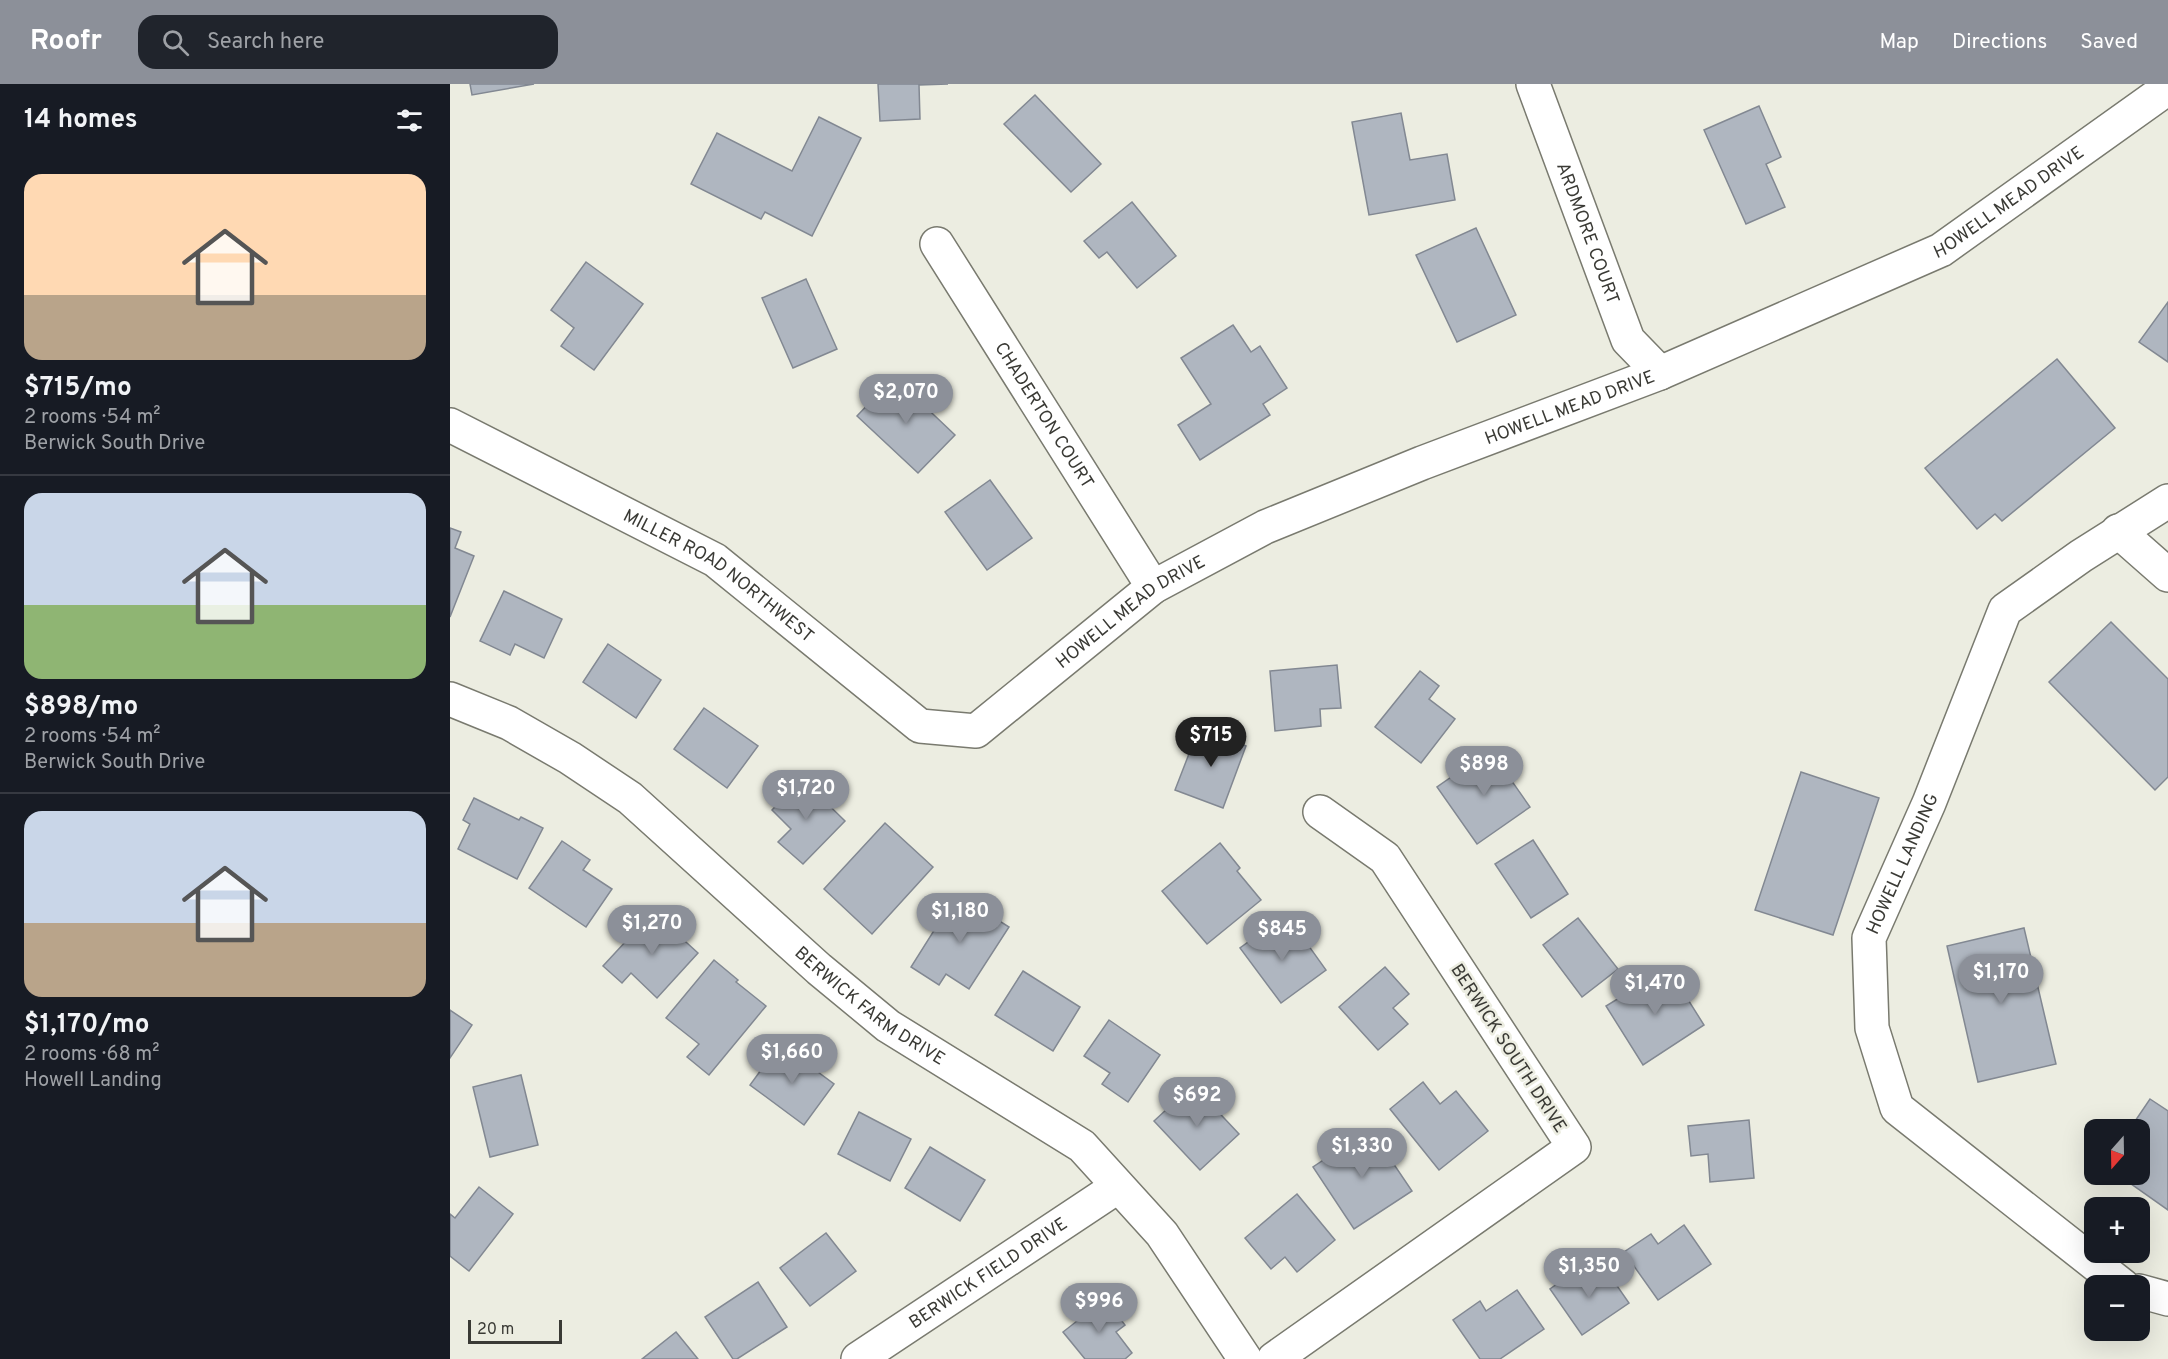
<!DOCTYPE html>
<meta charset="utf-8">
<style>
:root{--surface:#171b24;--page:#20242c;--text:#f1f3f6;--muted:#9ea1a6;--line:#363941;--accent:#8c9099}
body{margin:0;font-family:Overpass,sans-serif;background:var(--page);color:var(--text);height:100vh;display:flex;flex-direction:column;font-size:22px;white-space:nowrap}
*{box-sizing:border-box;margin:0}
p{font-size:20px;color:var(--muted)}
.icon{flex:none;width:33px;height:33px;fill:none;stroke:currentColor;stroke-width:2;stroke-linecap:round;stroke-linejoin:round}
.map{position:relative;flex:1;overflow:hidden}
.panel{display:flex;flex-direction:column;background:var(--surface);width:450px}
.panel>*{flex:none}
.needle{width:39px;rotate:200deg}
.tools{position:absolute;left:1634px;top:1035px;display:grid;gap:12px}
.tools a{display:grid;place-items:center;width:66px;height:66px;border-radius:12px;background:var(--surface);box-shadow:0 6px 24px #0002;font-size:30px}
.scale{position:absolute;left:18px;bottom:15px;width:94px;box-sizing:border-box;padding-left:6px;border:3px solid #3a3a35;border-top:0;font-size:16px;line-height:21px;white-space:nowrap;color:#3a3a35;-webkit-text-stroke:4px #ecede1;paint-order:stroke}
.price{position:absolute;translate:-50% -51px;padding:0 14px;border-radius:21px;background:var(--accent);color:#fff;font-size:20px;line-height:39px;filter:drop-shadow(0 2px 3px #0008)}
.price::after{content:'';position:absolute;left:50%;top:36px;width:18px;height:14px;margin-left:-9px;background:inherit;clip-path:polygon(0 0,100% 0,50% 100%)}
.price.on{background:#222;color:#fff}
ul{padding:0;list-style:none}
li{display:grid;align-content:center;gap:12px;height:318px;padding:0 24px}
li+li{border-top:2px solid var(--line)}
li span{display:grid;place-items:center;height:186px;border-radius:18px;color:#555}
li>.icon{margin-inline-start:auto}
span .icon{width:108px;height:108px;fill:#fffc;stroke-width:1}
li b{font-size:26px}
h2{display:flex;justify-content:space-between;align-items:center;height:72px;padding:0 24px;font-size:26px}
header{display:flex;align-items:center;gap:36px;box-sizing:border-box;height:84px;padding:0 30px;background:var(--accent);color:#fff}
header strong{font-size:28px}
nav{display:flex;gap:33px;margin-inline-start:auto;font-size:21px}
.search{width:420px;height:54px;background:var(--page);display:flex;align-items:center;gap:15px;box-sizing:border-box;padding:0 21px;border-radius:18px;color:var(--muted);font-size:22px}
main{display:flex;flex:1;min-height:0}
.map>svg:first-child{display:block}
.building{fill:#afb6c0;stroke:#828892;stroke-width:1.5}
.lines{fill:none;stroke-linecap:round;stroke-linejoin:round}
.minor-casing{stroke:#797a6f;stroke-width:36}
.minor{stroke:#fff;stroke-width:33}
.labels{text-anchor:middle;stroke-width:5;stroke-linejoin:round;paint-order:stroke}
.street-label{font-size:18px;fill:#3a3a35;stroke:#ecede1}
</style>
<header>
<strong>Roofr</strong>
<div class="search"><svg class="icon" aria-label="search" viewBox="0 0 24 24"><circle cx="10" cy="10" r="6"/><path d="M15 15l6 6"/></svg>Search here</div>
<nav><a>Map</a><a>Directions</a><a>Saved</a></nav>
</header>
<main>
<section class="panel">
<h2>14 homes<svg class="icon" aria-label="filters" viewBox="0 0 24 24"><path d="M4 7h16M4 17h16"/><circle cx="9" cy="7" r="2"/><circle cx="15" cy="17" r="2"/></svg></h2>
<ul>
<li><span style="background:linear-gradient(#ffd9b3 65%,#b9a48a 0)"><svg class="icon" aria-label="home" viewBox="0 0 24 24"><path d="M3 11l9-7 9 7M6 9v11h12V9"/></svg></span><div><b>$715/mo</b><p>2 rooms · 54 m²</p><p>Berwick South Drive</p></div></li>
<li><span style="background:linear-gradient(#c9d6e8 60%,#8fb573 0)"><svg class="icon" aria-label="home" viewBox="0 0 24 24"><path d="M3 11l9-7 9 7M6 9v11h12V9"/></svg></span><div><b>$898/mo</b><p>2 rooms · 54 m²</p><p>Berwick South Drive</p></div></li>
<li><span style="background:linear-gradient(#c9d6e8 60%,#b9a48a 0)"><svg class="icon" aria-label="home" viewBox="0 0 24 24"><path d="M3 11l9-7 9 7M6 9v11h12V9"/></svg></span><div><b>$1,170/mo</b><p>2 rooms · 68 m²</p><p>Howell Landing</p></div></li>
</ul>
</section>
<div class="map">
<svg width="1718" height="1275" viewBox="0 0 1718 1275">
<rect width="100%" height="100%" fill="#ecede1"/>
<!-- building -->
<g class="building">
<path d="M20,0H84L22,11Z"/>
<path d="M428,0H498L469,1L470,35L430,37Z"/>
<path d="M585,11L651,80L621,108L554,40Z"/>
<path d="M1309,22L1331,73L1316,80L1335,123L1296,140L1254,46Z"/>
<path d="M951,29L960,76L997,70L1005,116L919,131L902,38Z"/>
<path d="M369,33L411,54L362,152L315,128L311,135L241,100L267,49L342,87Z"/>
<path d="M682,118L726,172L687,204L657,168L649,174L634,157Z"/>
<path d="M1026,144L1066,231L1007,258L966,171Z"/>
<path d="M136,178L193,220L144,286L111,262L124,244L101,226Z"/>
<path d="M356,195L387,265L343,284L312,214Z"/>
<path d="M1718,218V278L1689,258Z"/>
<path d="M783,241L801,268L810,262L837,304L813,320L820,331L750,376L728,341L761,320L731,274Z"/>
<path d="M1607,275L1665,344L1552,437L1545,430L1527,445L1475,384Z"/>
<path d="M444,293L505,351L468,389L407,332Z"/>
<path d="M540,396L582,454L537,486L495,428Z"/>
<path d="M0,444L11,448L5,464L24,472L0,533Z"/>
<path d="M54,507L112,535L94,574L65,560L60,571L30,557Z"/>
<path d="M1661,538L1718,595V693L1705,706L1599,598Z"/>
<path d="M158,560L211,596L186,634L133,598Z"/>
<path d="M887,581L891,624L870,625L871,642L825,647L820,587Z"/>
<path d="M970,587L989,602L979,615L1005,635L971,679L925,643Z"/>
<path d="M254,624L308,662L277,704L224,665Z"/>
<path d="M749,644L796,662L773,724L725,706Z"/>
<path d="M1040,666L1080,723L1027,760L987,703Z"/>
<path d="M1351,688L1429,714L1383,851L1305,826Z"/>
<path d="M352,695L395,737L353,780L328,758L341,745L322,726Z"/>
<path d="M24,714L69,736L71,733L93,744L67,795L8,765L20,740L13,736Z"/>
<path d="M435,739L483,783L422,850L374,805Z"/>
<path d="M1083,756L1118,810L1081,834L1045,780Z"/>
<path d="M112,757L140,776L133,786L162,805L136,843L79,804Z"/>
<path d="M770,759L790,784L787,787L811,816L757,860L712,807Z"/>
<path d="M507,810L559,843L519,905L496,890L489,901L461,883Z"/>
<path d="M203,828L248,869L207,914L181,889L172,899L153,882Z"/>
<path d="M1128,834L1168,885L1132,913L1093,861Z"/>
<path d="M827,837L848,865L856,858L876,886L831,919L790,864Z"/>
<path d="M1574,844L1606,980L1528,998L1497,862Z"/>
<path d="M264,876L288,896L286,898L316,922L259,991L237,973L249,960L216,934Z"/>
<path d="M935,883L959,910L943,924L958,940L928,966L889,923Z"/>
<path d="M1218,884L1254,941L1193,981L1156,922Z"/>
<path d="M573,887L630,923L603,967L545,931Z"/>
<path d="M0,926L22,941L0,974Z"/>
<path d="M659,936L710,971L678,1018L652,1000L660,989L634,972Z"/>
<path d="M330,960L384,1000L354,1041L300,1001Z"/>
<path d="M71,991L88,1061L40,1073L23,1003Z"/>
<path d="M973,998L990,1020L1006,1007L1038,1047L989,1086L940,1025Z"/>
<path d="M743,1001L789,1050L750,1086L704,1037Z"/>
<path d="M1700,1015L1718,1027V1126L1667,1090H1689V1046H1679Z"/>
<path d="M409,1028L461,1055L440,1097L388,1070Z"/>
<path d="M1299,1036L1304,1094L1260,1098L1258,1070L1241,1072L1238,1042Z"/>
<path d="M920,1045L962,1107L904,1145L863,1083Z"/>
<path d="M480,1063L535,1096L510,1137L455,1104Z"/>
<path d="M29,1103L63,1130L19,1187L0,1172V1130L5,1134Z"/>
<path d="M847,1110L885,1156L847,1188L835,1173L821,1185L795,1154Z"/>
<path d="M1234,1141L1261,1180L1208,1216L1174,1168L1201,1150L1208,1160Z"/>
<path d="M376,1149L406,1187L360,1222L330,1184Z"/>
<path d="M1154,1183L1179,1219L1132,1251L1100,1205L1127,1186L1134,1197Z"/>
<path d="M308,1198L337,1243L287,1275H283L255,1233Z"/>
<path d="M1067,1206L1094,1245L1050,1275H1030L1003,1236L1030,1217L1036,1227Z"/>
<path d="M655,1215L675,1241L666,1248L682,1269L675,1275H635L613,1248Z"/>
<path d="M226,1248L248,1275H192Z"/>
</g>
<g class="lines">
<defs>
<g id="minor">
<path id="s1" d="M1083,0L1178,256L1210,289"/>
<path id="s2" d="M487,160L703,503"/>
<path id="s3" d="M0,341L265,476L470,642L526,647L703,503L815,443L972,379L1210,289L1491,166L1718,4"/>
<path d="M1668,447L1718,491"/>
<path id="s4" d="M0,615L59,639L120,674L180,714L369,885L438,942L632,1062L712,1150L795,1275"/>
<path id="s5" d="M1673,1202L1447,1024L1422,944L1419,854L1479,719L1555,526L1631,472L1718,417"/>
<path d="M1689,1207L1718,1215"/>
<path id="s6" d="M408,1275L667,1103"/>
<path d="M824,1275L1124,1063L935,774L870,728"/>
</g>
</defs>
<!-- minor casing -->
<use href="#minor" class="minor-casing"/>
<!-- minor -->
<use href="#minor" class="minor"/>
</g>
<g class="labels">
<!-- street labels -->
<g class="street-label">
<text dy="6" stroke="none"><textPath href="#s3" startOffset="1786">HOWELL MEAD DRIVE</textPath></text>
<text dy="6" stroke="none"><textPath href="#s1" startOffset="159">ARDMORE COURT</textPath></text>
<text dy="6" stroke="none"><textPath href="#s3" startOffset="1300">HOWELL MEAD DRIVE</textPath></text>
<text dy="6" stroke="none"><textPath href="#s2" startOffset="202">CHADERTON COURT</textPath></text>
<text dy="6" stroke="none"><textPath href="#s3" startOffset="309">MILLER ROAD NORTHWEST</textPath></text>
<text dy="6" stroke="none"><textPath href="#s3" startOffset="813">HOWELL MEAD DRIVE</textPath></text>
<text dy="6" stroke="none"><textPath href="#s5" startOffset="543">HOWELL LANDING</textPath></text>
<text dy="6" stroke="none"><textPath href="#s4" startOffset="524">BERWICK FARM DRIVE</textPath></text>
<text transform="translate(1059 964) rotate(57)" y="6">BERWICK SOUTH DRIVE</text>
<text dy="6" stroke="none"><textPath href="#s6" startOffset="156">BERWICK FIELD DRIVE</textPath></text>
</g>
</g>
</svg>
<div class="tools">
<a><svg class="needle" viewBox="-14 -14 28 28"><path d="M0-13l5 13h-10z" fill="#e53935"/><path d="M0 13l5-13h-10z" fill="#9ea1a6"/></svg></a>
<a>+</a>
<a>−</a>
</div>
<div class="scale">20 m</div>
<b class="price" style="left:456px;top:341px">$2,070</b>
<b class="price on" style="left:761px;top:684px">$715</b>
<b class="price" style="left:1034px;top:713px">$898</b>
<b class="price" style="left:356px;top:737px">$1,720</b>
<b class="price" style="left:510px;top:860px">$1,180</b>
<b class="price" style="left:202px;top:872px">$1,270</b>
<b class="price" style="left:832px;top:878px">$845</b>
<b class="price" style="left:1551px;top:921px">$1,170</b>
<b class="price" style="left:1205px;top:932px">$1,470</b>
<b class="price" style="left:342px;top:1001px">$1,660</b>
<b class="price" style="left:747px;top:1044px">$692</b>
<b class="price" style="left:912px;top:1095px">$1,330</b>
<b class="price" style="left:1139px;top:1215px">$1,350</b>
<b class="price" style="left:649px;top:1250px">$996</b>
</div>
</main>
